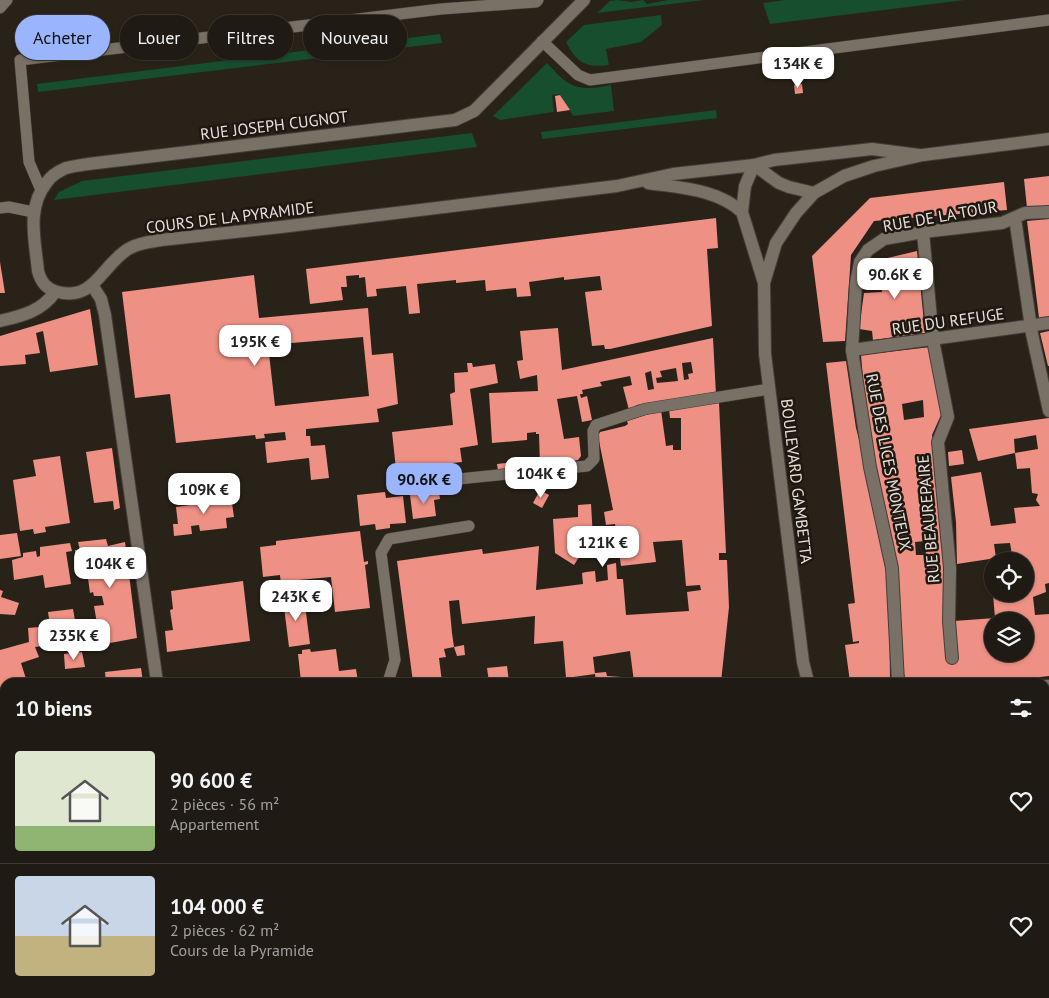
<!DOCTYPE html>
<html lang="fr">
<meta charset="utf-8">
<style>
:root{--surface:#1f1a13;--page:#2c2721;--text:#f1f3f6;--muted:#a1a1a0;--line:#3c3833;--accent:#9bb5fd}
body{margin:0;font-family:"PT Sans",sans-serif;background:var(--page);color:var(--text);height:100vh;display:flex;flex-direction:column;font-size:19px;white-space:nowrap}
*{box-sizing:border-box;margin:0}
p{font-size:16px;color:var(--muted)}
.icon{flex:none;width:28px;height:28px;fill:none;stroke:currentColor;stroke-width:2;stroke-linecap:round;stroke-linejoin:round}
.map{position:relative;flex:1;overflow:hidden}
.panel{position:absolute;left:0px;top:678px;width:1050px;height:321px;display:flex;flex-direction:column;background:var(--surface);border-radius:15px 15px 0 0;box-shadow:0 1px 4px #0004,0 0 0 1px var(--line)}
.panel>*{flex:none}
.banner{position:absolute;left:15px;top:15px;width:500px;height:45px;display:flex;gap:10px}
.fabs{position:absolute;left:984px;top:552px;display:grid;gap:10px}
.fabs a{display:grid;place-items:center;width:50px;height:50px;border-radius:50%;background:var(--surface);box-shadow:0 1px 4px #0004,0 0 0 1px var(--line);font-size:25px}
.price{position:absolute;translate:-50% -42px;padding:0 11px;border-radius:10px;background:#fff;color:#222;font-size:16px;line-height:32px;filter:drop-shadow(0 1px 2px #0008)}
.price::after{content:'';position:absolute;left:50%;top:30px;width:15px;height:11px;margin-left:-8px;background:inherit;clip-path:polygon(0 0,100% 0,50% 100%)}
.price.active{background:var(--accent);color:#111}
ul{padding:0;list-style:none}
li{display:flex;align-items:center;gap:15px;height:125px;padding:0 15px}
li+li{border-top:1px solid var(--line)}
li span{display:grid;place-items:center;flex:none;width:140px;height:100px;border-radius:5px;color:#555}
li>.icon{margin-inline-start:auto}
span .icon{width:60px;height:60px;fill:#fffc;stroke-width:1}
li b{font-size:21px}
h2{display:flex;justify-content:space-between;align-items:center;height:60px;padding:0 15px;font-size:21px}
.pill{padding:0 18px;border-radius:22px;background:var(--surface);box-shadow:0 1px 4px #0004,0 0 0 1px var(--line);font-size:18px;line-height:45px}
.pill.active{background:var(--accent);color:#111}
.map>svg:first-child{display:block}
.green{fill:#164e2e}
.building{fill:#ee9084;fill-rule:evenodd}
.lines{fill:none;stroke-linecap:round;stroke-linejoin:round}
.lane-casing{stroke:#443e39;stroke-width:12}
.street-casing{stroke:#443e39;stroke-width:14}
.secondary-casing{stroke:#443e39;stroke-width:14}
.lane{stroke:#797066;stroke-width:11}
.street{stroke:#797066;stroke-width:12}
.secondary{stroke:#797066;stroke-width:12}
.labels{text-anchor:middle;stroke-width:5;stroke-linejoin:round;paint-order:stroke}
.street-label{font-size:16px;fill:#e6e1dc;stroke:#1f1810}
</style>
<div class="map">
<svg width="1049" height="998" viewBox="0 0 1049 998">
<rect width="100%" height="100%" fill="#292219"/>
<!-- green -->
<g class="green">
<path d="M617,0L631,2L643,0L647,4L668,0H704L597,13L610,1Z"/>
<path d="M785,0H965L770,24L763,3Z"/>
<path d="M661,15L662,25L641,42L606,49L609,65C586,68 577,63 566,42L584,25Z"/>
<path d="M440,34L442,43L38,92L37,84Z"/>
<path d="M547,63C553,69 560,78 567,82C580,91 597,88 611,85L614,111L573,116L560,94L552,95L554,112L500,120L493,116Z"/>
<path d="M716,110L717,118L542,139L541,132Z"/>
<path d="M472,133L477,147L54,200L59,192L82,181Z"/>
</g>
<!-- building -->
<g class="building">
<path d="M802,84L803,93L795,94L794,85Z"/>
<path d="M560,95L570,110L557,112L555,96Z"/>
<path d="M1049,176V206L1027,208L1024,179Z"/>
<path d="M1004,182L1007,210L874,221L851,255L845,341L823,342L812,256L870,198Z"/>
<path d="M716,218L718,248L707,249L712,326L610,349H605L604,345L592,346L585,292L602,290L600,276L564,280V277L529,282L531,296L517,297L516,288L486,291L485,280L456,283V280L417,284L420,313L409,314L406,286L376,289L377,296L367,297L365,277L359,278V275L346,276L347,287H341L343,300L310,304L306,269Z"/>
<path d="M1049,219V317L1039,318L1027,221Z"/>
<path d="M917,251L925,333L873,340L872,331L859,329L864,293L882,292L879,260Z"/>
<path d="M0,262L5,293H0Z"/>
<path d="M254,275L259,318L368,308L372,355L393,353L398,404L377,409L379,422L306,429V436H310L311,446L325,445L329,478L311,480L309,458L267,463L265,442L286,440L285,432L264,434L265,438L256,439L255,435L176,443L170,394L135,398L122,292ZM363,337L369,396L275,406L268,345Z"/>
<path d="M90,309L98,365L50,372L43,331L36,333L40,353L25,355L26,364L0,366V336Z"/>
<path d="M558,328L562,370L713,338L716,395L649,403L637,405L629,410L623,387L632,385L630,376L600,382L602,386L582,390L583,394H580L581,398L587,396L592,420L582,422L577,396L557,399L564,439L579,437L581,456L578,460L540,466L539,434H536V432L527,433V440L492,443L489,393L538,391L537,375L520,379L517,361L523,360L520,331ZM691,362L693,373L688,374L689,379L684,380L682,363ZM676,368L678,381L657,383L656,378L662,377L660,371ZM651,371L654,389L648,390L645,373Z"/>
<path d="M1049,331V366H1048L1040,333Z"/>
<path d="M931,347L941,415L932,435L954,621L995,618L993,594H1025V561H1013L1010,543L994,544L996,558L957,564L956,522L951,477L981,472L991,526L1016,523L1014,508L1040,506L1036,500L1038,494L1032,493L1030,468L1017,469L1015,453L1038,449L1036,435L1014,439L1015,453L978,461L969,429L1049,418V583L1045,584L1046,592L1033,597L1035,615L1049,614V676L996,682H905L885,504L872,465L876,464L867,425L861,355ZM923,400L924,417L904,420L902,404ZM925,541L926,555H916L915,542ZM992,621H1025V654H992Z"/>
<path d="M846,361L856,428L867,469L889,584L890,682H850L845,645L859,643V641L853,642L848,604L855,603L826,363Z"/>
<path d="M467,363H472L473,367L495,364L498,383L470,389L478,445L460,448L462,462L396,469L392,432L453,425L450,394L455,392L454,373L468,372Z"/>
<path d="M719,403L726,553H719V560H727L729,607L721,682H634L630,651L593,657L595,674V673L606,672L607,676L621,677L622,682H596L595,674L566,678L563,641L534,644L535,616L462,624L459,600L449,601L452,633L454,647L464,645L465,655L457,656L454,647L444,649L446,657L439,658L442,682H413L397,561L482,549L483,554L539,546L536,590L583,584L582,573L586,572L595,571L596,582L608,580L607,565L616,563L617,579H623L626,615L689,611L687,592L701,590L700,585L686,586L682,540L653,542L656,562L621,566L615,524L606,525L604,512L613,510L598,436L600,432L625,426L628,424L627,421L661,410L666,446L673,445V450H681V418H670L669,409Z"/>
<path d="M112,448L120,508L114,510L113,501L94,503L86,452Z"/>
<path d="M962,450L964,464L949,466L948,452Z"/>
<path d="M60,456L70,523L45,527L46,532L34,534L33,529L20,531L13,480L36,476L33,460Z"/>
<path d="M529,460V467L498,471L497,464Z"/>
<path d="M540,490L549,495L542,508L533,503Z"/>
<path d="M385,492L386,498L403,496L406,523L390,524V528L376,530L375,524L360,526L357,495Z"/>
<path d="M439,492L440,499L434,500L436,516L413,519L410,495Z"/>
<path d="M231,496L234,517L226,518L227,528L200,531L199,525L191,526L192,534L174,536L173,524H178L176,507L197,504L196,500Z"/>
<path d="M591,504L593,538H585L579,548L583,551L574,565L555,553L553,519L578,517V505Z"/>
<path d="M360,531L364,562L368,561V564L365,565L370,608L335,612L331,577L299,580L301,594L282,596L280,575L263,577L260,547L276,545V541Z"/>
<path d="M17,533L21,556L0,559V535Z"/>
<path d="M106,539L108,546L125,542L137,638L110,643L109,639L100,641L94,606L104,605L102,596H94L93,592L90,593L86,564H83L82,557L75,558V550H80L78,542Z"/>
<path d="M70,543L72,551L66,552L71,584L45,588L43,575L14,580L12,560L23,557V553L36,551L37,557L40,556V547Z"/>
<path d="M243,581L250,641L167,652L165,631L173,630L170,610L173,609L171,591Z"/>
<path d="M0,590L3,591L1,597L19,603L15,615L0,614Z"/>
<path d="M304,597L310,644L289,647L283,599Z"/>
<path d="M73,609L76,626L51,629L52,645L35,647L39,657L21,663L27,682H5V696L0,698V650L29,642L28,628L50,626L48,612Z"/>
<path d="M310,649L311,652L336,649L339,671L356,669L358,682H301L298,654H302V650Z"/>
<path d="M82,652L85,667L65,669L64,654Z"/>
<path d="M507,666L509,682H489L487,668Z"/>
<path d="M141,668L143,682H106L105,672Z"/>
<path d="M1049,696V773L1045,774V697Z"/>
<rect x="1045" y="817" width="4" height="32"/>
<path d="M5,853V897L1,898L0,854Z"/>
<path d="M1049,857V903L1045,904V858Z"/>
<path d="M0,946L5,958V980L0,983Z"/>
<path d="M1049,949V983L1045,984V950Z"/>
<path d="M5,992V994H9L10,998H0V994Z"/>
<path d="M24,994H48L50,998H26Z"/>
<path d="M148,994H182L184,998H144L143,995Z"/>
<path d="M251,994H300L301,998H253Z"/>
<path d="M740,994H821L822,998H741Z"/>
<path d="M868,994H911L913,998H859Z"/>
</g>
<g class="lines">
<defs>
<g id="lane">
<path d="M0,8L7,0"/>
<path d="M542,41L578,75L590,80L1049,20"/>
<path d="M41,190L29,162L20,60L441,9L536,2L538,0"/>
<path d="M0,208L9,207L33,212"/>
<path d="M400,485L587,466L594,459L593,431L596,425L645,409L769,389"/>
<path d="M388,682L395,660L381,553L389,539L469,526"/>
<path d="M0,788H5"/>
<path d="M0,930L5,943"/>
<path d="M62,994L64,998"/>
</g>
<g id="street">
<path d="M584,0L474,111L455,120L88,164C81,165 73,166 66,168C59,171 51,176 47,182C26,208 35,240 38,271C41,282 46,289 58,292C92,301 101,269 124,252C133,244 149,242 161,240L281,227L617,186L673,174L754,165L774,160L872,149L919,155"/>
<path d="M754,165L779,183L789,187L814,193"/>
<path d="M648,183C681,188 717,189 742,212L764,283"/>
<path d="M742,212L745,186L754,165"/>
<path d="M1015,218L1032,334L1049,411"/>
<path d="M923,232L933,340L948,417L938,442L950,568L949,621L952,658"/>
<path d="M92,285L101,299L105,315L157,682"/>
<path d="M0,321C22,316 42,311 55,292"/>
<path d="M852,350L1049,323"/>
<path d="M898,682L892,568L870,467L852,350L856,283L860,262L868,250L884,239L923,232L1002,223L1025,213L1049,212"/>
<path d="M1045,686H1049"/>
<path d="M1045,991L1049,990"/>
<path d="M313,994L315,998"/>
<path d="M731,994L732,998"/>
<path d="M1015,998L1032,994"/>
</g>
<g id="secondary">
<path d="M808,682L803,662L765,354L764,283L776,243L796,213L814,193L844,176L874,166L923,155L1049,139"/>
<path d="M0,920L5,917"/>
<path d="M216,994L218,998"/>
<path d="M946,994L948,998"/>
</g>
</defs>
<!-- lane casing -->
<use href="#lane" class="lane-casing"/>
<!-- street casing -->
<use href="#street" class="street-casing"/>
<!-- secondary casing -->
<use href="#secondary" class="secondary-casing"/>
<!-- lane -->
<use href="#lane" class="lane"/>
<!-- street -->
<use href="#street" class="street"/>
<!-- secondary -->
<use href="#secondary" class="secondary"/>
</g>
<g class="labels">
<!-- street labels -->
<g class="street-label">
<text transform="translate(274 125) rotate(-7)" y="6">RUE JOSEPH CUGNOT</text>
<text transform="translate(940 216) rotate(-10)" y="6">RUE DE LA TOUR</text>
<text transform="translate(230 217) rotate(-7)" y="6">COURS DE LA PYRAMIDE</text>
<text transform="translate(948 321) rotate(-8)" y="6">RUE DU REFUGE</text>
<text transform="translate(889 462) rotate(79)" y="6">RUE DES LICES MONTEUX</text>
<text transform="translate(797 481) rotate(83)" y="6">BOULEVARD GAMBETTA</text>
<text transform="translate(928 519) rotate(-95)" y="6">RUE BEAUREPAIRE</text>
</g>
</g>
</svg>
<div class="fabs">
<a><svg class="icon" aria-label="locate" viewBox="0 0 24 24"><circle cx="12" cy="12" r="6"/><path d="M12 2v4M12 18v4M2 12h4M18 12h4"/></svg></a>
<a><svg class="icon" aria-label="layers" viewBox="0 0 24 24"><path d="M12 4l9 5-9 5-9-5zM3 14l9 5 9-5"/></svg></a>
</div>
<b class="price" style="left:798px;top:89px">134K €</b>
<b class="price" style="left:895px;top:300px">90.6K €</b>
<b class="price" style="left:255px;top:367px">195K €</b>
<b class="price" style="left:541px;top:499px">104K €</b>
<b class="price active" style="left:424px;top:505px">90.6K €</b>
<b class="price" style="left:204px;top:515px">109K €</b>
<b class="price" style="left:603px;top:568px">121K €</b>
<b class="price" style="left:110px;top:589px">104K €</b>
<b class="price" style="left:296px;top:622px">243K €</b>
<b class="price" style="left:74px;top:661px">235K €</b>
<div class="banner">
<a class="pill active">Acheter</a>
<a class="pill">Louer</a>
<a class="pill">Filtres</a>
<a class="pill">Nouveau</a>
</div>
<section class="panel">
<h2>10 biens<svg class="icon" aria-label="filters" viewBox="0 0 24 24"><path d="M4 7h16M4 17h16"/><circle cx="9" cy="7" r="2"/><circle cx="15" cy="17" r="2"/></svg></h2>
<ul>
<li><span style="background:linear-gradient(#dfe7d0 75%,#8fb573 0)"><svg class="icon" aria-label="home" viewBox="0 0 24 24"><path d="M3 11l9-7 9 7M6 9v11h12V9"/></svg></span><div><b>90 600 €</b><p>2 pièces · 56 m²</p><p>Appartement</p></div><svg class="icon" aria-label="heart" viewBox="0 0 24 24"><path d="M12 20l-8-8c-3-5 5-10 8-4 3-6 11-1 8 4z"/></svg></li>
<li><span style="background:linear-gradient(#c9d6e8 60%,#c2b280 0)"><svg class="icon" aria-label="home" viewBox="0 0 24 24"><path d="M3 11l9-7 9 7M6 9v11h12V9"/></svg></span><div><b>104 000 €</b><p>2 pièces · 62 m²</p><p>Cours de la Pyramide</p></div><svg class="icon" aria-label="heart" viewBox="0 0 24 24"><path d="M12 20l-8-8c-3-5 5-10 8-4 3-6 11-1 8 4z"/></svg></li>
</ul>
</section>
</div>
